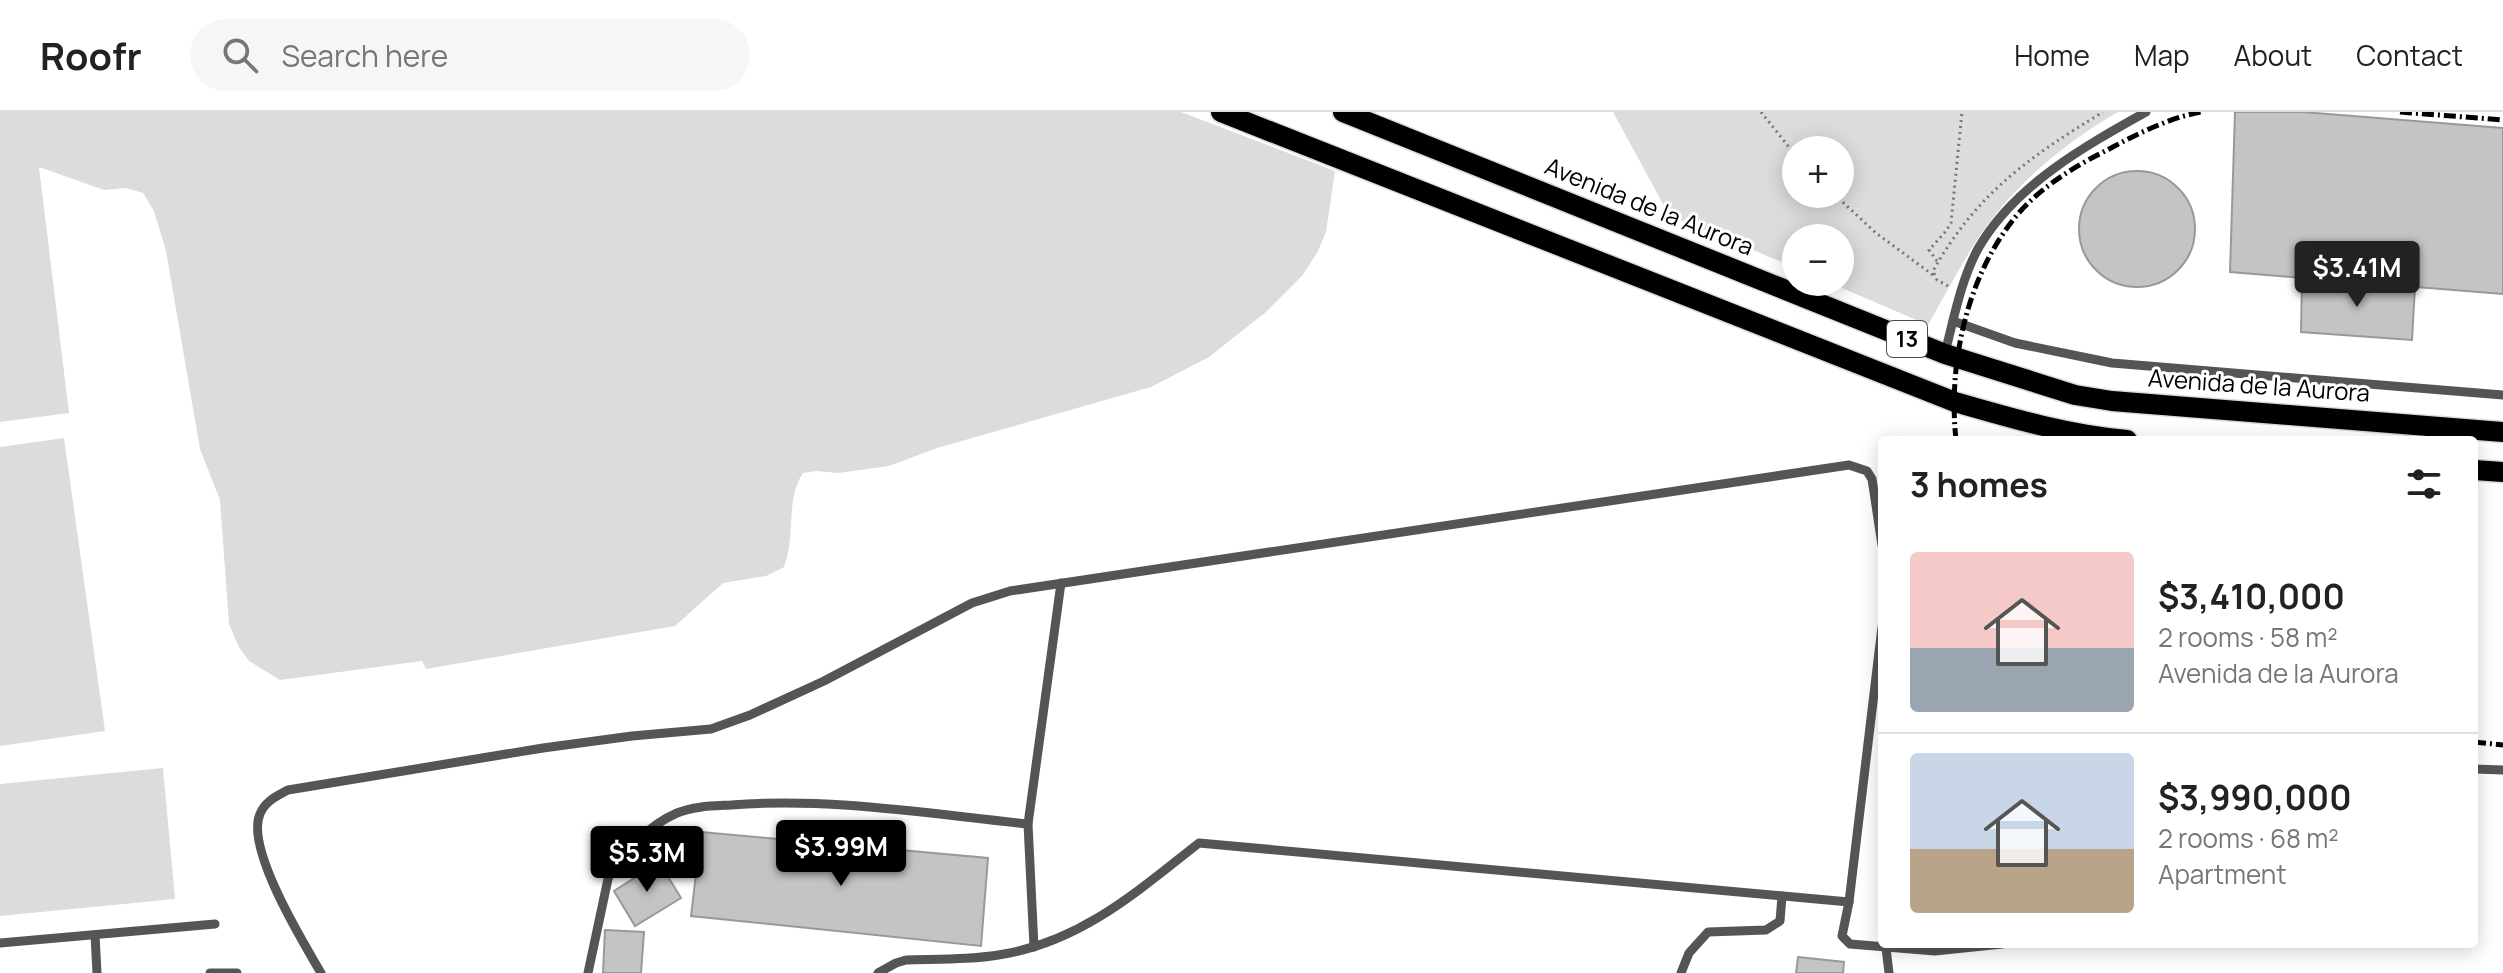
<!DOCTYPE html>
<meta charset="utf-8">
<style>
:root{--surface:#fff;--page:#f6f6f6;--text:#222;--muted:#767676;--line:#e0e0e0;--accent:#000}
body{margin:0;font-family:Manrope,sans-serif;background:var(--page);color:var(--text);height:100vh;display:flex;flex-direction:column;font-size:30px;white-space:nowrap}
*{box-sizing:border-box;margin:0}
p{font-size:26px;color:var(--muted)}
.icon{flex:none;width:44px;height:44px;fill:none;stroke:currentColor;stroke-width:2;stroke-linecap:round;stroke-linejoin:round}
.map{position:relative;flex:1;overflow:hidden}
.sheet{position:absolute;left:1878px;top:324px;width:600px;height:512px;display:flex;flex-direction:column;background:var(--surface);border-radius:8px;box-shadow:0 4px 20px #0003}
.sheet>*{flex:none}
.fabs{position:absolute;left:1782px;top:24px;display:grid;gap:16px}
.fabs a{display:grid;place-items:center;width:72px;height:72px;border-radius:50%;background:var(--surface);box-shadow:0 4px 20px #0003;font-size:40px}
.price{position:absolute;translate:-50% -68px;padding:0 18px;border-radius:8px;background:var(--accent);color:#fff;font-size:26px;line-height:52px;filter:drop-shadow(0 2px 4px #0008)}
.price::after{content:'';position:absolute;left:50%;top:48px;width:24px;height:18px;margin-left:-12px;background:inherit;clip-path:polygon(0 0,100% 0,50% 100%)}
.price.selected{background:#222;color:#fff}
ul{padding:0;list-style:none}
li{display:flex;align-items:center;gap:24px;height:200px;padding:0 32px}
li+li{border-top:2px solid var(--line)}
li span{display:grid;place-items:center;flex:none;width:224px;height:160px;border-radius:8px;color:#555}
li>.icon{margin-inline-start:auto}
span .icon{width:96px;height:96px;fill:#fffc;stroke-width:1}
li b{font-size:34px}
h2{display:flex;justify-content:space-between;align-items:center;height:96px;padding:0 32px;font-size:34px}
header{display:flex;align-items:center;gap:48px;box-sizing:border-box;height:112px;padding:0 40px;background:var(--surface);border-bottom:2px solid var(--line)}
header strong{font-size:38px}
nav{display:flex;gap:44px;margin-inline-start:auto;font-size:28px}
.search{width:560px;height:72px;background:var(--page);display:flex;align-items:center;gap:20px;box-sizing:border-box;padding:0 28px;border-radius:44px;color:var(--muted);font-size:30px}
.map>svg:first-child{display:block}
.green{fill:#dcdcdc;fill-rule:evenodd}
.building{fill:#c4c4c4;stroke:#999;stroke-width:2}
.lines{fill:none;stroke-linecap:round;stroke-linejoin:round}
.primary-casing{stroke:#dbdbdb;stroke-width:23}
.path{stroke:#777;stroke-width:3;stroke-dasharray:2 4;stroke-linecap:butt}
.lane{stroke:#555;stroke-width:9}
.primary{stroke:#000;stroke-width:20}
.rail{stroke:#000;stroke-width:5;stroke-dasharray:12 4 2 4;stroke-linecap:butt}
.labels{text-anchor:middle;stroke-width:6;stroke-linejoin:round;paint-order:stroke}
.shield{fill:#fff;stroke:#4c4c4c;stroke-width:2}
.shield-label{font-size:22px;font-weight:bold;fill:#000}
.street-label{font-size:24px;fill:#000;stroke:#fff}
</style>
<header>
<strong>Roofr</strong>
<div class="search"><svg class="icon" aria-label="search" viewBox="0 0 24 24"><circle cx="10" cy="10" r="6"/><path d="M15 15l6 6"/></svg>Search here</div>
<nav><a>Home</a><a>Map</a><a>About</a><a>Contact</a></nav>
</header>
<div class="map">
<svg width="2503" height="861" viewBox="0 0 2503 861">
<rect width="100%" height="100%" fill="#fff"/>
<!-- green -->
<g class="green">
<path d="M0,0H1181L1335,59L1326,120L1317,141L1302,164L1266,200L1209,245L1151,275L937,336L889,354L838,361L817,359L803,361C785,388 796,424 784,455L766,464L723,471L675,514L426,557L422,549L280,568L249,549L239,535L229,512L220,388L200,337L166,139L154,99L143,81L126,76L104,78L39,55L69,301L0,310Z"/>
<path d="M1613,0H2118C2061,33 2009,77 1974,133C1957,159 1943,187 1928,213L1828,170H1840V126H1796V156L1669,103ZM1796,38H1840V82H1796Z"/>
<path d="M64,326L105,619L0,634V335Z"/>
<path d="M163,656L175,787L0,804V672Z"/>
</g>
<!-- building -->
<g class="building">
<path d="M2235,0H2303L2503,16V182L2230,160Z"/>
<circle cx="2137" cy="117" r="58"/>
<path d="M2302,166L2415,175L2412,228L2301,220Z"/>
<path d="M701,720L988,746L981,834L691,804Z"/>
<path d="M659,750L681,786L635,814L614,779Z"/>
<path d="M605,818L644,820L641,861H603Z"/>
<path d="M1798,845L1844,850L1843,861H1796Z"/>
</g>
<g class="lines">
<defs>
<g id="primary">
<path d="M1221,0L1955,290C2011,306 2068,323 2127,328"/>
<path d="M1343,0L1945,242L2075,283L2112,289L2503,320"/>
<path d="M2474,358L2503,360"/>
</g>
</defs>
<!-- primary casing -->
<use href="#primary" class="primary-casing"/>
<!-- path -->
<g class="path">
<path d="M1761,0L1796,44"/>
<path d="M1834,82L1876,121L1933,163"/>
<path d="M1937,149L1929,138L1946,119L1951,111L1962,0"/>
<path d="M1948,174L1937,168L1933,159C1976,82 2029,45 2103,0"/>
</g>
<!-- lane -->
<g class="lane">
<path d="M1953,209L2015,231L2112,251L2503,283"/>
<path d="M1945,241C1954,206 1961,167 1979,135C2015,73 2085,34 2146,0"/>
<path d="M1882,515L1849,790L1842,824L1850,832L1935,839L2002,832"/>
<path d="M2474,657L2503,658"/>
<path d="M1028,712L1034,835"/>
<path d="M95,823L97,861"/>
<path d="M0,831L215,812"/>
<path d="M1886,836L1889,861"/>
<path d="M210,861H237"/>
<path d="M321,861C303,830 245,736 260,702C265,689 277,684 288,678L543,636L632,624L711,617L750,603L824,569L972,491L1010,479L1849,353L1867,359L1872,367L1882,433"/>
<path d="M588,861L608,767C619,742 651,712 677,701C694,694 713,694 731,693C829,685 930,702 1028,712L1061,471"/>
<path d="M878,861L896,851L906,848C939,847 972,848 1004,842C1082,829 1139,778 1199,731L1849,790"/>
<path d="M1681,861L1689,841L1708,820L1766,818L1780,809L1782,784"/>
</g>
<!-- primary -->
<use href="#primary" class="primary"/>
<!-- rail -->
<g class="rail">
<path d="M2400,0L2503,8"/>
<path d="M1956,328C1948,253 1966,168 2013,108C2038,76 2075,54 2111,36C2139,21 2169,6 2201,0"/>
<path d="M2474,630L2503,633"/>
</g>
</g>
<g class="labels">
<!-- shield labels -->
<rect class="shield" x="1887" y="209" width="40" height="36" rx="6"/>
<g class="shield-label">
<text x="1907" y="235">13</text>
</g>
<!-- street labels -->
<g class="street-label">
<text transform="translate(1649 95) rotate(22)" y="8">Avenida de la Aurora</text>
<text transform="translate(2259 274) rotate(4)" y="8">Avenida de la Aurora</text>
</g>
</g>
</svg>
<div class="fabs">
<a>+</a>
<a>−</a>
</div>
<b class="price selected" style="left:2357px;top:197px">$3.41M</b>
<b class="price" style="left:841px;top:776px">$3.99M</b>
<b class="price" style="left:647px;top:782px">$5.3M</b>
<section class="sheet">
<h2>3 homes<svg class="icon" aria-label="filters" viewBox="0 0 24 24"><path d="M4 7h16M4 17h16"/><circle cx="9" cy="7" r="2"/><circle cx="15" cy="17" r="2"/></svg></h2>
<ul>
<li><span style="background:linear-gradient(#f6c9c9 60%,#9aa5b1 0)"><svg class="icon" aria-label="home" viewBox="0 0 24 24"><path d="M3 11l9-7 9 7M6 9v11h12V9"/></svg></span><div><b>$3,410,000</b><p>2 rooms · 58 m²</p><p>Avenida de la Aurora</p></div></li>
<li><span style="background:linear-gradient(#c9d6e8 60%,#b9a48a 0)"><svg class="icon" aria-label="home" viewBox="0 0 24 24"><path d="M3 11l9-7 9 7M6 9v11h12V9"/></svg></span><div><b>$3,990,000</b><p>2 rooms · 68 m²</p><p>Apartment</p></div></li>
</ul>
</section>
</div>
